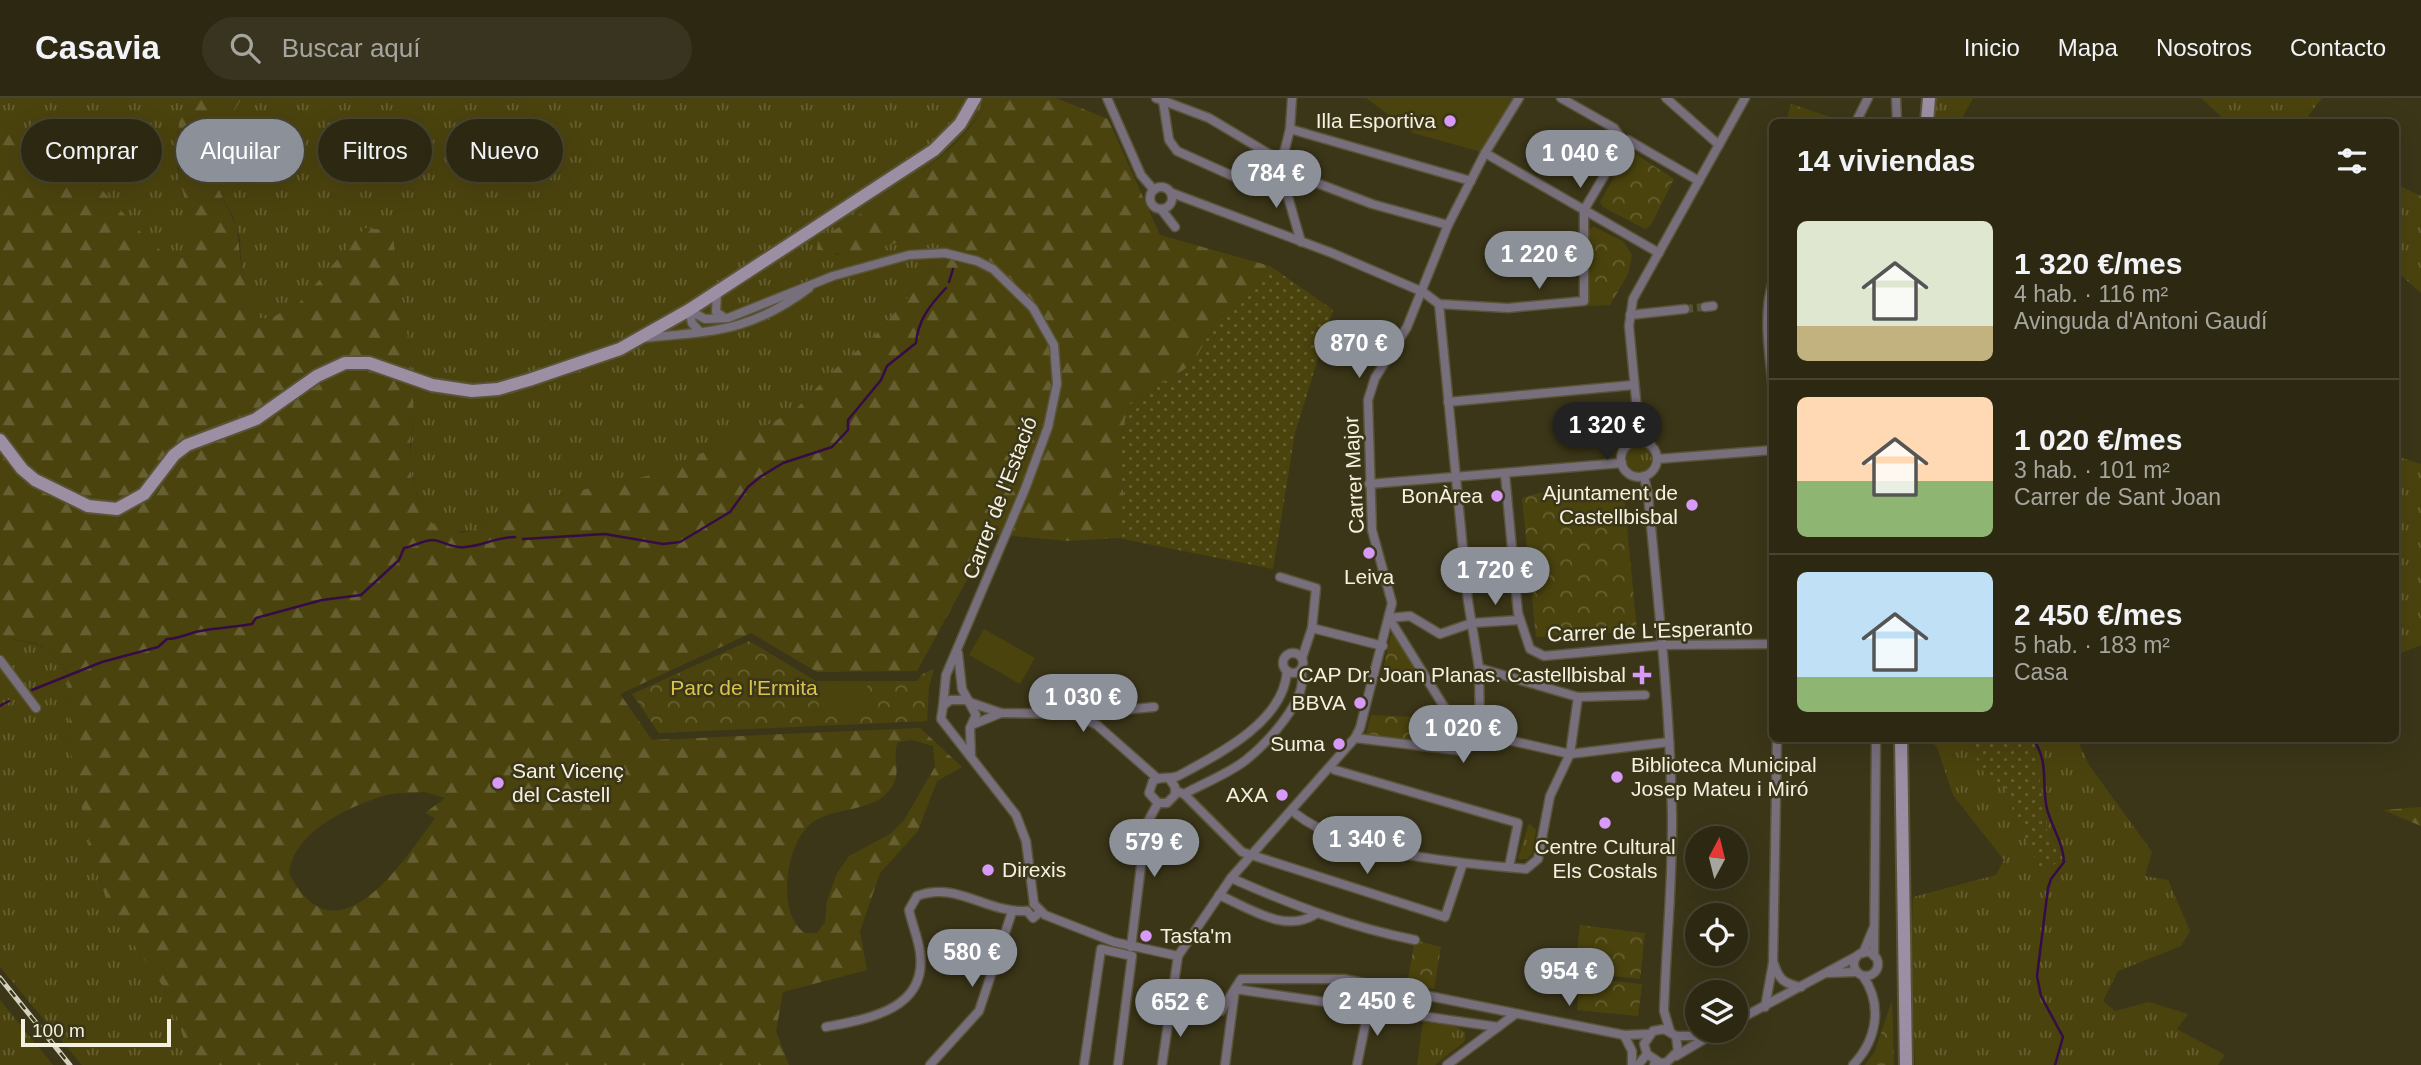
<!DOCTYPE html>
<html lang="es">
<meta charset="utf-8">
<style>
:root{--surface:#2c2812;--page:#383420;--text:#f1f3f6;--muted:#a6a69f;--line:#484432;--accent:#8c9099}
body{margin:0;font-family:Helvetica,sans-serif;background:var(--page);color:var(--text);height:100vh;display:flex;flex-direction:column;font-size:26px;white-space:nowrap}
*{box-sizing:border-box;margin:0}
p{font-size:23px;color:var(--muted)}
.icon{flex:none;width:38px;height:38px;fill:none;stroke:currentColor;stroke-width:2;stroke-linecap:round;stroke-linejoin:round}
.map{position:relative;flex:1;overflow:hidden}
.details{position:absolute;left:1769px;top:21px;width:630px;height:623px;display:flex;flex-direction:column;background:var(--surface);border-radius:10px;box-shadow:0 7px 28px #0002,0 0 0 2px var(--line)}
.details>*{flex:none}
.guide{position:absolute;left:21px;top:21px;width:665px;height:63px;display:flex;gap:14px}
.needle{width:46px;rotate:7deg}
.tools{position:absolute;left:1685px;top:728px;display:grid;gap:14px}
.tools a{display:grid;place-items:center;width:63px;height:63px;border-radius:50%;background:var(--surface);box-shadow:0 7px 28px #0002,0 0 0 2px var(--line);font-size:35px}
.scale{position:absolute;left:21px;bottom:18px;width:150px;box-sizing:border-box;padding-left:7px;border:4px solid #f4f1e0;border-top:0;font-size:19px;line-height:24px;white-space:nowrap;color:#f4f1e0;-webkit-text-stroke:5px #3b3618;paint-order:stroke}
.price{position:absolute;translate:-50% -60px;padding:0 16px;border-radius:24px;background:var(--accent);color:#fff;font-size:23px;line-height:46px;filter:drop-shadow(0 2px 4px #0008)}
.price::after{content:'';position:absolute;left:50%;top:42px;width:21px;height:16px;margin-left:-10px;background:inherit;clip-path:polygon(0 0,100% 0,50% 100%)}
.price.active{background:#222;color:#fff}
ul{padding:0;list-style:none}
li{display:flex;align-items:center;gap:21px;height:175px;padding:0 28px}
li+li{border-top:2px solid var(--line)}
li span{display:grid;place-items:center;flex:none;width:196px;height:140px;border-radius:10px;color:#555}
li>.icon{margin-inline-start:auto}
span .icon{width:84px;height:84px;fill:#fffc;stroke-width:1}
li b{font-size:30px}
h2{display:flex;justify-content:space-between;align-items:center;height:84px;padding:0 28px;font-size:30px}
.chip{padding:0 24px;border-radius:32px;background:var(--surface);box-shadow:0 7px 28px #0002,0 0 0 2px var(--line);font-size:24px;line-height:63px}
.chip.active{background:var(--accent);color:#fff}
header{display:flex;align-items:center;gap:42px;box-sizing:border-box;height:98px;padding:0 35px;background:var(--surface);border-bottom:2px solid var(--line)}
header strong{font-size:33px}
nav{display:flex;gap:38px;margin-inline-start:auto;font-size:24px}
.search{width:490px;height:63px;background:var(--page);display:flex;align-items:center;gap:18px;box-sizing:border-box;padding:0 24px;border-radius:38px;color:var(--muted);font-size:26px}
.map>svg:first-child{display:block}
.grass{fill:url(#grass-tufts)}
.forest{fill:url(#forest-firs);fill-rule:evenodd}
.park{fill:url(#park-crowns)}
.garden{fill:url(#garden-dots)}
.pitch{fill:#4b430e}
.lines{fill:none;stroke-linecap:round;stroke-linejoin:round}
.stream{stroke:#360c48;stroke-width:2.5}
.street-tunnel{stroke:#575236;stroke-width:8;stroke-dasharray:8 4;stroke-linecap:butt}
.street-casing{stroke:#595438;stroke-width:11}
.secondary-casing{stroke:#595438;stroke-width:16}
.street{stroke:#776f7c;stroke-width:8}
.secondary{stroke:#9c8fa3;stroke-width:12}
.rail-casing{stroke:#d4d1be;stroke-width:5}
.rail{stroke:#3b3618;stroke-width:2.5;stroke-dasharray:8;stroke-linecap:butt}
.poi-dot{fill:#d89af8;stroke:#3b3618;stroke-width:2.5}
.labels{text-anchor:middle;stroke-width:5;stroke-linejoin:round;paint-order:stroke}
.poi-label{font-size:21px;fill:#f4f1e0;stroke:#3b3618;text-anchor:end}
.street-label{font-size:21px;fill:#f4f1e0;stroke:#3b3618}
.park-label{font-size:21px;fill:#d8c34c;stroke:#3b3618}
</style>
<header>
<strong>Casavia</strong>
<div class="search"><svg class="icon" aria-label="search" viewBox="0 0 24 24"><circle cx="10" cy="10" r="6"/><path d="M15 15l6 6"/></svg>Buscar aquí</div>
<nav><a>Inicio</a><a>Mapa</a><a>Nosotros</a><a>Contacto</a></nav>
</header>
<div class="map">
<svg width="2421" height="967" viewBox="0 0 2421 967">
<defs>
<pattern id="grass-tufts" width="24" height="20" patternUnits="userSpaceOnUse" patternTransform="scale(1.75)"><rect width="24" height="20" fill="#4b430e"/><path d="M3 7l-1-3M5 7V3M7 7l1-3M15 17l-1-3M17 17v-4M19 17l1-3" fill="none" stroke="#665f31"/></pattern>
<pattern id="forest-firs" width="22" height="20" patternUnits="userSpaceOnUse" patternTransform="scale(1.75)"><rect width="22" height="20" fill="#4b430e"/><path d="M5 1l3.5 6h-7zM16 11l3.5 6h-7z" fill="#665f31"/></pattern>
<pattern id="park-crowns" width="20" height="18" patternUnits="userSpaceOnUse" patternTransform="scale(1.75)"><rect width="20" height="18" fill="#4b430e"/><path d="M2 6a3 3 0 1 1 6 0M12 15a3 3 0 1 1 6 0" fill="none" stroke="#665f31"/></pattern>
<pattern id="garden-dots" width="8" height="8" patternUnits="userSpaceOnUse" patternTransform="scale(1.75)"><rect width="8" height="8" fill="#4b430e"/><path d="M2 2h.1M6 6h.1" fill="none" stroke="#665f31" stroke-width="1.8" stroke-linecap="round"/></pattern>
</defs>
<rect width="100%" height="100%" fill="#3b3618"/>
<!-- grass -->
<g class="grass">
<path d="M0,0H189C177,16 175,60 179,79C184,105 199,134 186,159L164,155L147,141L103,93L89,67L74,51L0,27Z"/>
<path d="M242,0H987C976,41 866,119 827,137L836,157L930,137L939,138L946,146L928,176L873,240L838,268L795,312L766,328L647,378L525,404L497,415L473,433L451,434L432,425L420,406L409,368L414,317L410,254L393,140L365,130L299,205L269,221L259,220L253,212L242,176L240,141L234,121L216,85L225,28Z"/>
<path d="M1936,0H1973L1960,24H1935Z"/>
<path d="M2201,0H2322L2308,18L2315,24H2227Z"/>
<path d="M2396,86L2421,98V195L2396,173Z"/>
<circle cx="1639" cy="361" r="12"/>
<path d="M2396,358L2421,366V547L2396,557V543L2402,526L2396,515Z"/>
<path d="M0,535L7,540L36,546L50,553L67,576L71,655L91,757L110,812L171,900L192,967H82L0,869Z"/>
<path d="M1929,641H1965L1988,681L2005,687L2014,716L2040,771L2067,761L2047,732L2034,641H2077L2089,667L2152,754L2145,778L2168,782L2190,833L2181,848L2118,873L2103,903L2115,913L2149,904L2188,916L2177,931L2225,957L2218,967H1915L1911,859L1913,799L1996,777L2004,762L1953,697L1937,649Z"/>
<path d="M1529,725L1536,732L1532,756L1527,761H1518Z"/>
<path d="M0,902L53,967H0Z"/>
<path d="M1423,924L1455,928L1465,934V943L1435,967H1417Z"/>
</g>
<!-- forest -->
<g class="forest">
<path d="M189,0H242L225,28L216,85L237,130L242,176L253,212L259,220L269,221L299,205L365,130L385,132L393,140L410,254L414,317L410,347L411,377L420,406L432,425L461,435L473,433L497,415L525,404L647,378L766,328L795,312L838,268L873,240L928,176L946,146L939,139L930,137L846,157L817,152L818,142C862,116 974,49 987,0H1056L1108,21L1160,137L1270,168L1250,195L1220,216L1193,266L1129,306L1117,356L1124,398L1118,440L1068,443L992,436L917,573L817,574L751,535L620,596L652,642L920,630L962,669L937,683L918,733L880,775L860,833L867,872L783,894L776,933L789,967H192L171,900L110,812L91,757L71,655L67,575L50,553L36,545L7,540L0,535V27L74,51L89,67L103,93L147,141L164,155L185,159C199,135 184,104 179,79C178,72 180,65 180,57C180,35 174,20 189,0ZM912,642L933,648L935,669L904,722L890,736L849,758L837,775L827,803L825,824L817,835H805C775,816 786,742 813,724C835,709 870,714 888,694C905,675 890,660 898,644ZM425,694L445,700L425,715L435,720C401,767 336,867 289,775C294,733 350,708 386,697C398,694 412,695 425,694Z"/>
<path d="M2421,709V728L2383,712Z"/>
</g>
<!-- park -->
<g class="park">
<path d="M1791,6L1830,19L1828,24H1786Z"/>
<path d="M1628,55H1634L1674,81L1651,127L1645,131L1603,109L1600,104Z"/>
<path d="M1594,129L1623,143L1632,157L1628,176L1610,207L1588,208L1587,132Z"/>
<path d="M1609,389L1624,397L1637,533L1536,539L1522,400L1539,395Z"/>
<path d="M1395,536L1424,582L1383,572L1391,537Z"/>
<path d="M749,543L816,583H917L922,576L934,571L929,589L927,623L659,635L632,596Z"/>
<path d="M1371,617L1435,620L1430,652L1364,645Z"/>
<path d="M1580,827L1645,835L1640,881L1585,875L1584,880L1642,886L1638,918L1577,912L1580,875L1575,874Z"/>
<path d="M1415,842L1441,849L1434,891L1407,886Z"/>
<path d="M1892,902L1894,967H1865L1875,953Z"/>
</g>
<!-- garden -->
<g class="garden">
<path d="M1270,168L1333,212L1295,335L1273,471L1118,440L1124,398L1117,356L1129,306L1193,266L1220,216L1250,195Z"/>
<path d="M1965,641H2034L2047,732L2067,762L2040,771L2014,716L2005,688L1988,681Z"/>
</g>
<!-- pitch -->
<g class="pitch">
<path d="M1366,0H1519L1485,55L1413,35Z"/>
<path d="M984,531L1035,560L1020,586L969,557Z"/>
<path d="M867,584L868,610L819,612L818,586Z"/>
</g>
<g class="lines">
<!-- stream -->
<g class="stream">
<path d="M949,184L953,171"/>
<path d="M523,441L605,436L663,446L680,444L730,414L748,389L760,379L783,365L832,349L848,332V322L881,282L887,268L916,245C918,222 930,207 946,190"/>
<path d="M32,592L102,564L158,549L167,541C180,541 188,535 200,533C218,530 235,529 252,526L256,520L322,502L361,497L399,462L404,450C414,448 422,443 432,442C442,442 452,451 465,449C482,448 496,439 515,439"/>
<path d="M0,608L9,603"/>
<path d="M2032,640C2050,663 2041,686 2047,711C2052,730 2063,744 2064,764L2051,781L2048,790L2037,878L2041,898L2063,939L2055,967"/>
</g>
<!-- street-tunnel -->
<path class="street-tunnel" d="M1685,211L1705,209"/>
<defs>
<g id="street">
<path d="M1107,0L1141,77L1154,92"/>
<path d="M1156,0L1209,20L1281,63"/>
<path d="M1292,0L1290,31L1280,71L1301,144"/>
<path d="M1561,0L1614,30L1624,44"/>
<path d="M1666,0L1719,47"/>
<path d="M1896,0L1897,24"/>
<path d="M1163,3L1169,42L1177,53L1237,80L1280,71"/>
<path d="M1856,24L1868,0"/>
<path d="M1290,31L1471,83"/>
<path d="M1485,55L1659,155"/>
<path d="M1280,71L1372,106L1448,127"/>
<circle cx="1161" cy="100" r="11"/>
<path d="M1172,95L1332,155L1423,194L1439,206L1508,210L1584,203V112L1624,44L1628,42L1699,83"/>
<path d="M1161,111L1175,129"/>
<path d="M1773,183C1762,219 1770,256 1773,293"/>
<path d="M717,195L716,214L725,220"/>
<path d="M1439,206L1468,503L1479,570L1480,634"/>
<path d="M1705,209L1713,208"/>
<path d="M689,212L705,221L728,220L833,178L909,157L945,155L977,163L993,171L1033,210L1054,247L1057,286L1048,329L1025,391L946,577L943,608"/>
<path d="M689,212L692,225L700,234"/>
<path d="M1630,217L1685,211"/>
<path d="M644,240C714,233 750,234 809,190"/>
<path d="M1448,304L1633,287"/>
<path d="M1640,343L1629,228L1633,201L1745,0"/>
<circle cx="1639" cy="361" r="18"/>
<path d="M1657,361L1773,352"/>
<path d="M1505,376L1518,515L1530,551L1544,558L1663,547L1773,546"/>
<path d="M1644,378L1648,397C1658,503 1670,609 1672,716C1673,782 1666,847 1664,913L1670,933"/>
<path d="M1369,386L1622,365"/>
<path d="M1280,479L1316,490L1312,530L1302,560"/>
<path d="M1389,520L1451,620L1468,633L1570,656L1669,644"/>
<path d="M1389,520L1410,518L1440,536L1472,525L1519,522"/>
<path d="M1312,530L1383,548"/>
<circle cx="1293" cy="565" r="10"/>
<path d="M958,555L962,591L976,617L970,630L971,659"/>
<path d="M0,562L36,610"/>
<path d="M1479,570L1578,599L1645,597"/>
<path d="M968,602H950L943,608L941,621L1016,717L1026,743L1034,806"/>
<path d="M969,604L1001,615L1074,616L1097,627L1157,680"/>
<path d="M1077,616L1154,609"/>
<path d="M974,626L1001,615"/>
<path d="M1355,640L1464,653L1480,634"/>
<path d="M1335,672L1518,725L1509,769"/>
<path d="M1169,680L1175,689V697L1167,705H1158L1149,695L1153,683C1162,677 1169,682 1178,678C1217,657 1284,624 1287,573"/>
<path d="M1176,693L1184,696L1242,754L1445,819L1463,765"/>
<path d="M1184,696C1204,685 1228,676 1246,662C1267,645 1310,600 1301,573"/>
<path d="M1296,716C1349,757 1460,765 1526,771L1538,761L1550,698L1570,656L1578,599"/>
<path d="M1231,780C1292,807 1350,829 1415,842"/>
<path d="M1219,797C1249,810 1285,836 1316,816"/>
<path d="M1034,806L1045,817L1114,844L1178,858"/>
<path d="M1027,813L1033,820L1040,814"/>
<path d="M1131,849L1146,727L1158,705"/>
<circle cx="1866" cy="866" r="12"/>
<path d="M1863,855L1873,831"/>
<path d="M1874,858L1876,640"/>
<path d="M1774,866C1779,882 1785,886 1801,889"/>
<path d="M1827,875L1857,874"/>
<path d="M1171,905L1221,913L1241,881H1344L1624,937L1649,936"/>
<path d="M1765,909L1773,865L1777,640"/>
<path d="M1736,923L1857,858"/>
<path d="M826,929C867,921 928,912 920,854C918,840 912,826 909,812L917,798C957,783 986,815 1027,813"/>
<path d="M1624,937L1632,953V967"/>
<path d="M1676,938H1706"/>
<path d="M1676,958L1718,933"/>
<path d="M930,967L979,913L1012,814"/>
<path d="M1084,967L1101,851L1132,858L1118,967"/>
<path d="M1162,967L1178,858L1231,780L1355,640L1360,630L1392,505L1372,432L1368,302L1375,280L1407,229L1448,127L1485,55L1519,0"/>
<path d="M1225,967L1235,891L1498,929"/>
<path d="M1357,967L1369,908"/>
<path d="M1447,967L1514,917"/>
<path d="M1638,967L1647,956"/>
<path d="M1654,967L1667,964L1678,953L1676,938L1664,931L1653,933L1644,946L1647,956L1659,964"/>
<path d="M1853,967C1877,942 1883,907 1863,878"/>
</g>
<g id="secondary">
<path d="M1927,24L1929,0"/>
<path d="M0,342L22,371L35,382L88,408L117,411L144,396L174,357L187,347L256,321L317,278L345,265H369L432,287L472,293L498,291L529,282L620,251L689,212L934,52L960,26L975,0"/>
<path d="M1901,640L1906,967"/>
</g>
</defs>
<!-- street casing -->
<use href="#street" class="street-casing"/>
<!-- secondary casing -->
<use href="#secondary" class="secondary-casing"/>
<!-- street -->
<use href="#street" class="street"/>
<!-- secondary -->
<use href="#secondary" class="secondary"/>
<defs>
<path id="rail" d="M0,880L70,967"/>
</defs>
<!-- rail casing -->
<use href="#rail" class="rail-casing"/>
<!-- rail -->
<use href="#rail" class="rail"/>
</g>
<!-- markers -->
<g class="poi-dot">
<circle cx="1450" cy="23" r="7"/>
<circle cx="1497" cy="398" r="7"/>
<circle cx="1692" cy="407" r="7"/>
<circle cx="1369" cy="455" r="7"/>
<path d="M1638.5 566.5h7v7h7v7h-7v7h-7v-7h-7v-7h7z"/>
<circle cx="1360" cy="605" r="7"/>
<circle cx="1339" cy="646" r="7"/>
<circle cx="1617" cy="679" r="7"/>
<circle cx="498" cy="685" r="7"/>
<circle cx="1282" cy="697" r="7"/>
<circle cx="1605" cy="725" r="7"/>
<circle cx="988" cy="772" r="7"/>
<circle cx="1146" cy="838" r="7"/>
</g>
<g class="labels">
<!-- poi labels -->
<g class="poi-label">
<text x="1436" y="30">Illa Esportiva</text>
<text x="1678" y="402">Ajuntament de<tspan x="1678" dy="24">Castellbisbal</tspan></text>
<text x="1483" y="405">BonÀrea</text>
<text x="1369" y="486" text-anchor="middle">Leiva</text>
<text x="1626" y="584">CAP Dr. Joan Planas. Castellbisbal</text>
<text x="1346" y="612">BBVA</text>
<text x="1325" y="653">Suma</text>
<text x="1631" y="674" text-anchor="start">Biblioteca Municipal<tspan x="1631" dy="24">Josep Mateu i Miró</tspan></text>
<text x="512" y="680" text-anchor="start">Sant Vicenç<tspan x="512" dy="24">del Castell</tspan></text>
<text x="1268" y="704">AXA</text>
<text x="1605" y="756" text-anchor="middle">Centre Cultural<tspan x="1605" dy="24">Els Costals</tspan></text>
<text x="1002" y="779" text-anchor="start">Direxis</text>
<text x="1160" y="845" text-anchor="start">Tasta'm</text>
</g>
<!-- street labels -->
<g class="street-label">
<text transform="translate(1354 377) rotate(-93)" y="7">Carrer Major</text>
<text transform="translate(1000 400) rotate(-69)" y="7">Carrer de l'Estació</text>
<text transform="translate(1650 533) rotate(-2)" y="7">Carrer de L'Esperanto</text>
</g>
<!-- park labels -->
<g class="park-label">
<text x="744" y="597">Parc de l'Ermita</text>
</g>
</g>
</svg>
<div class="tools">
<a><svg class="needle" viewBox="-14 -14 28 28"><path d="M0-13l5 13h-10z" fill="#e53935"/><path d="M0 13l5-13h-10z" fill="#a6a69f"/></svg></a>
<a><svg class="icon" aria-label="locate" viewBox="0 0 24 24"><circle cx="12" cy="12" r="6"/><path d="M12 2v4M12 18v4M2 12h4M18 12h4"/></svg></a>
<a><svg class="icon" aria-label="layers" viewBox="0 0 24 24"><path d="M12 4l9 5-9 5-9-5zM3 14l9 5 9-5"/></svg></a>
</div>
<div class="scale">100 m</div>
<b class="price" style="left:1580px;top:92px">1 040 €</b>
<b class="price" style="left:1276px;top:112px">784 €</b>
<b class="price" style="left:1539px;top:193px">1 220 €</b>
<b class="price" style="left:1359px;top:282px">870 €</b>
<b class="price active" style="left:1607px;top:364px">1 320 €</b>
<b class="price" style="left:1495px;top:509px">1 720 €</b>
<b class="price" style="left:1083px;top:636px">1 030 €</b>
<b class="price" style="left:1463px;top:667px">1 020 €</b>
<b class="price" style="left:1367px;top:778px">1 340 €</b>
<b class="price" style="left:1154px;top:781px">579 €</b>
<b class="price" style="left:972px;top:891px">580 €</b>
<b class="price" style="left:1569px;top:910px">954 €</b>
<b class="price" style="left:1377px;top:940px">2 450 €</b>
<b class="price" style="left:1180px;top:941px">652 €</b>
<div class="guide">
<a class="chip">Comprar</a>
<a class="chip active">Alquilar</a>
<a class="chip">Filtros</a>
<a class="chip">Nuevo</a>
</div>
<section class="details">
<h2>14 viviendas<svg class="icon" aria-label="filters" viewBox="0 0 24 24"><path d="M4 7h16M4 17h16"/><circle cx="9" cy="7" r="2"/><circle cx="15" cy="17" r="2"/></svg></h2>
<ul>
<li><span style="background:linear-gradient(#dfe7d0 75%,#c2b280 0)"><svg class="icon" aria-label="home" viewBox="0 0 24 24"><path d="M3 11l9-7 9 7M6 9v11h12V9"/></svg></span><div><b>1 320 €/mes</b><p>4 hab. · 116 m²</p><p>Avinguda d'Antoni Gaudí</p></div></li>
<li><span style="background:linear-gradient(#ffd9b3 60%,#8fb573 0)"><svg class="icon" aria-label="home" viewBox="0 0 24 24"><path d="M3 11l9-7 9 7M6 9v11h12V9"/></svg></span><div><b>1 020 €/mes</b><p>3 hab. · 101 m²</p><p>Carrer de Sant Joan</p></div></li>
<li><span style="background:linear-gradient(#bfe0f5 75%,#8fb573 0)"><svg class="icon" aria-label="home" viewBox="0 0 24 24"><path d="M3 11l9-7 9 7M6 9v11h12V9"/></svg></span><div><b>2 450 €/mes</b><p>5 hab. · 183 m²</p><p>Casa</p></div></li>
</ul>
</section>
</div>
